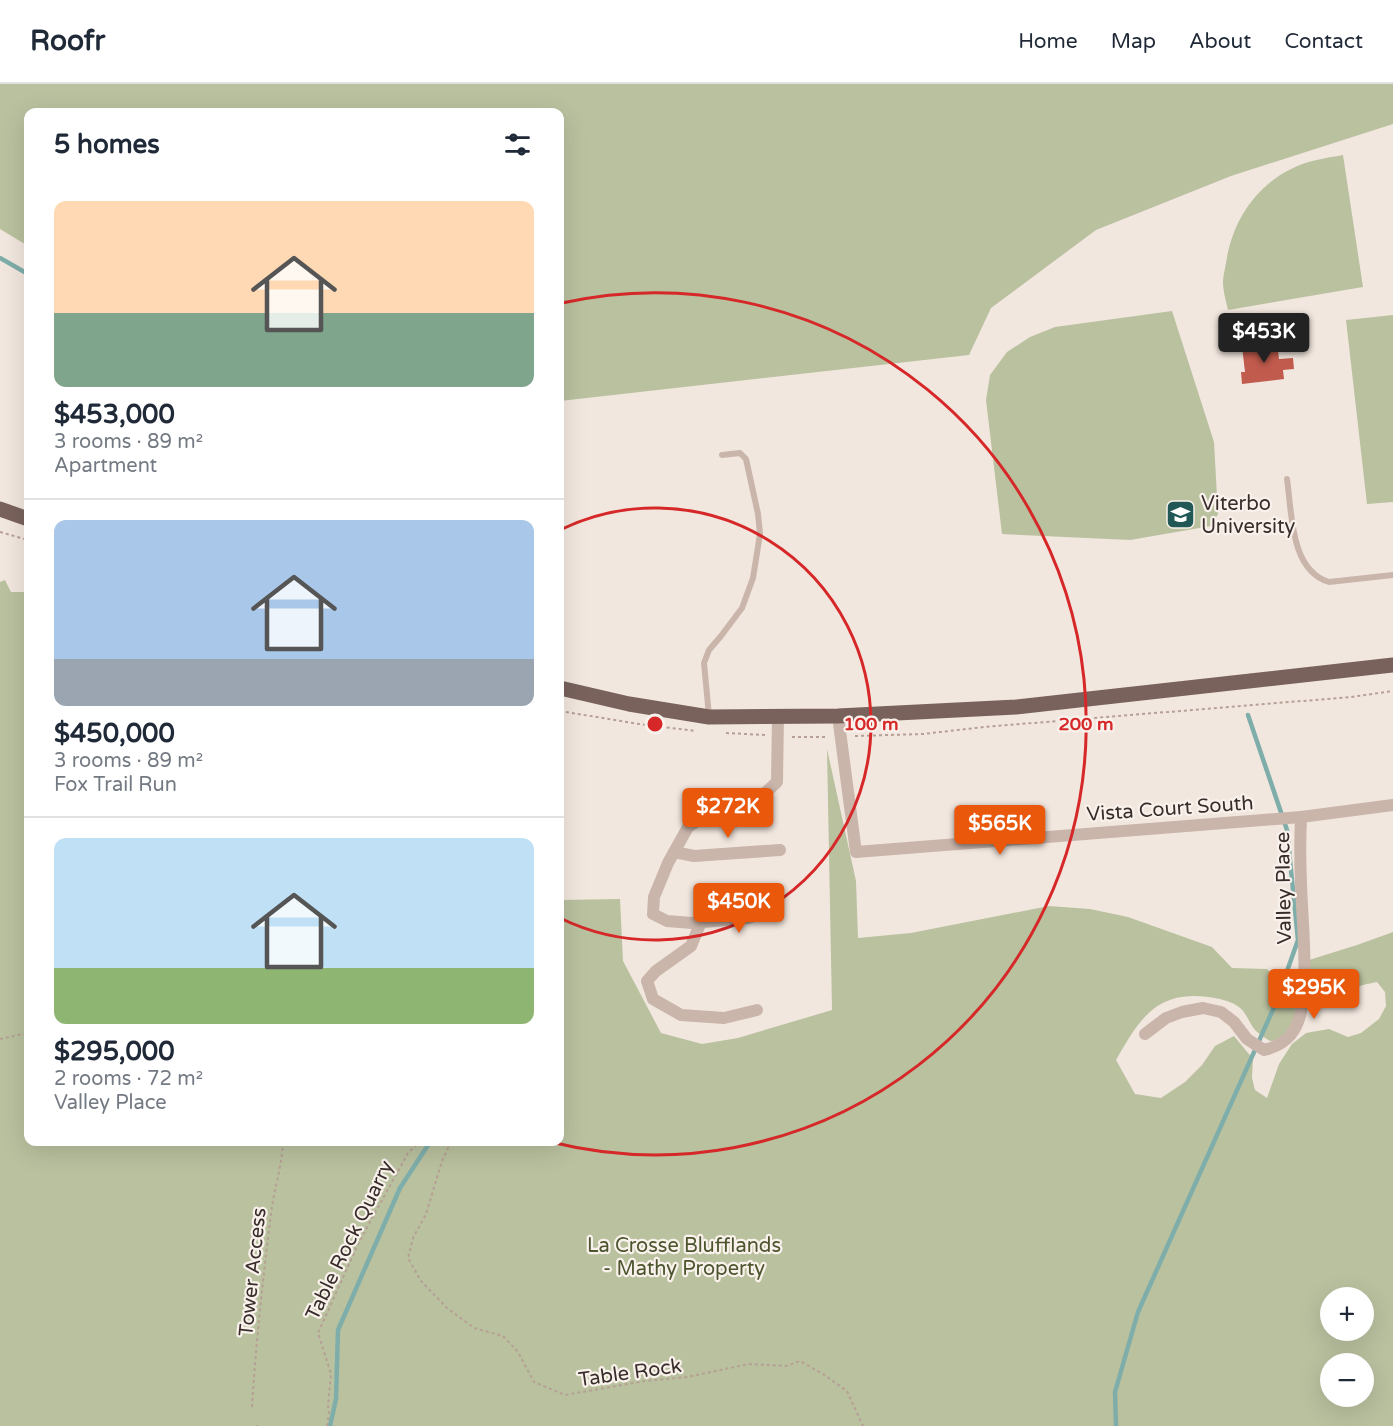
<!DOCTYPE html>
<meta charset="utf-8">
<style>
:root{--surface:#fff;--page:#f2f2f3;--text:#1f2937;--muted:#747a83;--line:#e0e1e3;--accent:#ea580c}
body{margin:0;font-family:"Varela Round",sans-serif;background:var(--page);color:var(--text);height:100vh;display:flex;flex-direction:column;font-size:22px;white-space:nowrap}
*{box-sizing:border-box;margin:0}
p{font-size:20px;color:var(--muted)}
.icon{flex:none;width:33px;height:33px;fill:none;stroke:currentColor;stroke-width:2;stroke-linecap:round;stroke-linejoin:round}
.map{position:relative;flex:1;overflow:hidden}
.panel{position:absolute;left:24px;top:24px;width:540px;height:1038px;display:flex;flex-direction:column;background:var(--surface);border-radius:12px;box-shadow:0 6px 24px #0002}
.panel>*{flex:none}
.tools{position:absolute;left:1320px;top:1203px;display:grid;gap:12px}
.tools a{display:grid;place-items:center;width:54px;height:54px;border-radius:50%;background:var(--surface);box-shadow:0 6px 24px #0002;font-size:30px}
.price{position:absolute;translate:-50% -51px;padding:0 14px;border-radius:6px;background:var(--accent);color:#fff;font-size:20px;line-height:39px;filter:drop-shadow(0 2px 3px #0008)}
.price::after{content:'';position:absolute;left:50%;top:36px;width:18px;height:14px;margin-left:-9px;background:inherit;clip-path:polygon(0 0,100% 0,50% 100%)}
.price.active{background:#222;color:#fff}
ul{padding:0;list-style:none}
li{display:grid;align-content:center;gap:12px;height:318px;padding:0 30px}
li+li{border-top:2px solid var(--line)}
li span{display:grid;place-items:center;height:186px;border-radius:12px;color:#555}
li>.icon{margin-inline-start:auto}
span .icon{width:108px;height:108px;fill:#fffc;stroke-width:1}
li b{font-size:26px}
h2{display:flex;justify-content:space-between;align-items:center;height:72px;padding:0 30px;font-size:26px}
header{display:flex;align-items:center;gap:36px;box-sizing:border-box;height:84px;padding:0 30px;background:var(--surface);border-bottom:2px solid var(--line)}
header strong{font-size:28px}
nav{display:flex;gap:33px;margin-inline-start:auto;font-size:21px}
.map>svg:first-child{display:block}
.green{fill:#b9c19f;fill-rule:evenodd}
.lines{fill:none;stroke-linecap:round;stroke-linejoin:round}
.stream{stroke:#7faeaa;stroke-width:4.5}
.building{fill:#c15b4d}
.path{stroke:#b69f95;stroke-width:2;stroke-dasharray:3 3;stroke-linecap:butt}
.lane{stroke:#cab5ab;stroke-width:6}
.street{stroke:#cab5ab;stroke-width:12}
.primary{stroke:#79625c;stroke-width:15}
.ring{fill:none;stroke:#d62828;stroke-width:3}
.labels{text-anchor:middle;stroke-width:4.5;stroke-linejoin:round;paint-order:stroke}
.poi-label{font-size:20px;fill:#382d2a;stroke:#f9f1eb;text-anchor:start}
.street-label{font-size:20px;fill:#382d2a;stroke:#f9f1eb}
.park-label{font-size:20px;fill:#4c552e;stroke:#f9f1eb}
.centre{fill:#d62828;stroke:#f9f1eb;stroke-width:3}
.ring-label{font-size:18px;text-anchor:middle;font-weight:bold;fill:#d62828;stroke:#f9f1eb;stroke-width:4.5;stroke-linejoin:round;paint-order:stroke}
</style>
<header>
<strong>Roofr</strong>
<nav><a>Home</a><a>Map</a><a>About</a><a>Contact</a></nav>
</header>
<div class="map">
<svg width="1393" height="1342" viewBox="0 0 1393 1342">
<rect width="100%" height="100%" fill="#f2e7df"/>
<!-- green -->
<g class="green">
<path d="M0,0H1393V40L1231,92L1096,146L991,224L969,271L560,317V28H28V162L0,145Z"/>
<path d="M1343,71L1363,203L1228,226C1226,217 1223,207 1223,198C1223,192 1225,185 1226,179C1232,139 1253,105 1289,86C1305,77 1326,74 1343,71Z"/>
<path d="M1172,227L1214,358L1218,430L1211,442L1130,456L1002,450L986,316L990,291L1007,268L1030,253L1055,243Z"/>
<path d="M1393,231V418L1367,420L1346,236Z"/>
<path d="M5,496L11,508H28V636H27L28,649V1058H560V816L620,815L623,877L661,949L702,960L738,954L832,926L827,665L856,797L858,854L911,849L1049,822L1090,825L1128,833L1212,863L1232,884L1267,885L1296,916L1295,934L1281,956L1270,957C1265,954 1259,950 1255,946C1249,939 1246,928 1239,923C1231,917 1218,914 1208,913C1156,906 1139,936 1116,976L1135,1010L1161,1014L1185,998L1202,981L1215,962L1234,952L1253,975L1252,994L1255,1006L1267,1014L1279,980L1292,960L1306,949L1329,945L1348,953L1361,949L1379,935L1386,922L1385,908L1377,898C1357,902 1350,903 1336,919L1322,917L1311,908L1309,876L1357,861L1393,848V1342H0V498ZM1330,1214H1364V1246H1330ZM1330,1280H1364V1312H1330Z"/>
</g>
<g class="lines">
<!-- stream -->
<g class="stream">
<path d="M0,174L28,190"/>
<path d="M330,1342L336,1315L338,1246L400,1104L430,1058"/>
<path d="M1116,1342L1115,1308L1138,1228L1275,921L1298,856L1287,746L1248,631"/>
</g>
</g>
<!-- building -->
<path class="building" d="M1277,258L1279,275L1293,274L1294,285L1283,286L1284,295L1242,300L1241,288H1245L1242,262Z"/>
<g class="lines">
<!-- path -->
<g class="path">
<path d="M0,448L28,456"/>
<path d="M560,627L639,640L696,647"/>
<path d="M726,649L765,651"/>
<path d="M855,652L923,650L984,643L1351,613L1393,607"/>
<path d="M792,653H828"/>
<path d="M0,955L28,949"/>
<path d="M451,1058L442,1077L426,1130L413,1154L408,1174L421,1197L447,1224L474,1244L503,1252L518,1268L534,1298L565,1311L645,1297L687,1293L749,1280L786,1282L800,1277L823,1290L847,1307L863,1342"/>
<path d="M252,1323C256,1258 263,1194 271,1130C274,1105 282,1082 283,1058"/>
<path d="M257,1342V1341"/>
<path d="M327,1342L329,1330L328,1321L331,1290L318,1249L359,1158L408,1069L419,1058"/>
</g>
<!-- lane -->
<g class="lane">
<path d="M1287,395C1292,429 1290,486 1329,498L1393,491"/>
<path d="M709,632L704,579L709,566L721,552L742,524L753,494L760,450L758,430L746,375L740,369L722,371"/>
</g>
<!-- street -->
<g class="street">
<path d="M838,632L856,768L1301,733L1393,721"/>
<path d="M674,768L694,772L780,766"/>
<path d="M770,827L748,834L692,839L667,837L653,830L654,813L668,779L688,743L710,728L764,710L777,698L778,632"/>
<path d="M701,838L691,862L656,887L647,897L653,915L681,931L724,934L757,926"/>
<path d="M1145,950L1166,934L1182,928L1203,924L1221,928L1234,938L1247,955L1264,966C1281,962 1292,954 1298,938C1303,926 1303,913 1304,901C1306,867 1302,833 1301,799C1300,777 1300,755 1301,733"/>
</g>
<!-- primary -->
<g class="primary">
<path d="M0,425L28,435"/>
<path d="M560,604L629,620L709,633L838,632L1016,623L1393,581"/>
</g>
</g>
<!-- distance rings -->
<g class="ring">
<path d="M560 446A216 216 0 1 1 560 834"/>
<path d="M562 219A431 431 0 1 1 551 1058"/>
</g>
<!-- icons -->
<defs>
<symbol id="university-square" viewBox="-11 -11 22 22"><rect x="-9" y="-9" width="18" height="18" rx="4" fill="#215855" stroke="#f9f1eb"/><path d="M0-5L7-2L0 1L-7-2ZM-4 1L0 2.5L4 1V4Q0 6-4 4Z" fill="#fff"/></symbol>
</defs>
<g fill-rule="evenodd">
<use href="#university-square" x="1164" y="414" width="33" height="33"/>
</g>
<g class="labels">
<!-- poi labels -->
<g class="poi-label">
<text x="1201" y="426">Viterbo<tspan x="1201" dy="23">University</tspan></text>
</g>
<!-- street labels -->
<g class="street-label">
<text transform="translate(1170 724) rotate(-4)" y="7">Vista Court South</text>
<text transform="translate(1283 804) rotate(-91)" y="7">Valley Place</text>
<text transform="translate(349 1156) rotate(-64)" y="7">Table Rock Quarry</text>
<text transform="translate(252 1188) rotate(-84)" y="7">Tower Access</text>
<text transform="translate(630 1288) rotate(-8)" y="7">Table Rock</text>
</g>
<!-- park labels -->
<g class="park-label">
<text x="684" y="1168">La Crosse Blufflands<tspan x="684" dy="23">- Mathy Property</tspan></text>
</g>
</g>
<circle cx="655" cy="640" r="9" class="centre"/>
<g class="ring-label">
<text x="871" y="646">100 m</text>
<text x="1086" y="646">200 m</text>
</g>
</svg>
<div class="tools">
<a>+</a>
<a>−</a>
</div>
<b class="price active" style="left:1264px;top:280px">$453K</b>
<b class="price" style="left:728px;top:755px">$272K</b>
<b class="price" style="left:1000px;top:772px">$565K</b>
<b class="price" style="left:739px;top:850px">$450K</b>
<b class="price" style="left:1314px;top:936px">$295K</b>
<section class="panel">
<h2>5 homes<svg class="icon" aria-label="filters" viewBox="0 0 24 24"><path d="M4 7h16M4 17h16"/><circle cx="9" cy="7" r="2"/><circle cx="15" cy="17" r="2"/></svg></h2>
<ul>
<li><span style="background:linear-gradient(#ffd9b3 60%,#7fa58c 0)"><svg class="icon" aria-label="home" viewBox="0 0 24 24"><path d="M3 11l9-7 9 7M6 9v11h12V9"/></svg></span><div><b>$453,000</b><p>3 rooms · 89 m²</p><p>Apartment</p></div></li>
<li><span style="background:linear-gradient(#a9c7e8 75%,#9aa5b1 0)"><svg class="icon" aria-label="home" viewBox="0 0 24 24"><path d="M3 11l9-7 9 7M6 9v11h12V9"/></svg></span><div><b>$450,000</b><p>3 rooms · 89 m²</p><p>Fox Trail Run</p></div></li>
<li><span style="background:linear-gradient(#bfe0f5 70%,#8fb573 0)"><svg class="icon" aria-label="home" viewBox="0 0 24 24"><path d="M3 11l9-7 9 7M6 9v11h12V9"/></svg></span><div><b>$295,000</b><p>2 rooms · 72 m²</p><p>Valley Place</p></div></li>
</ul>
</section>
</div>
